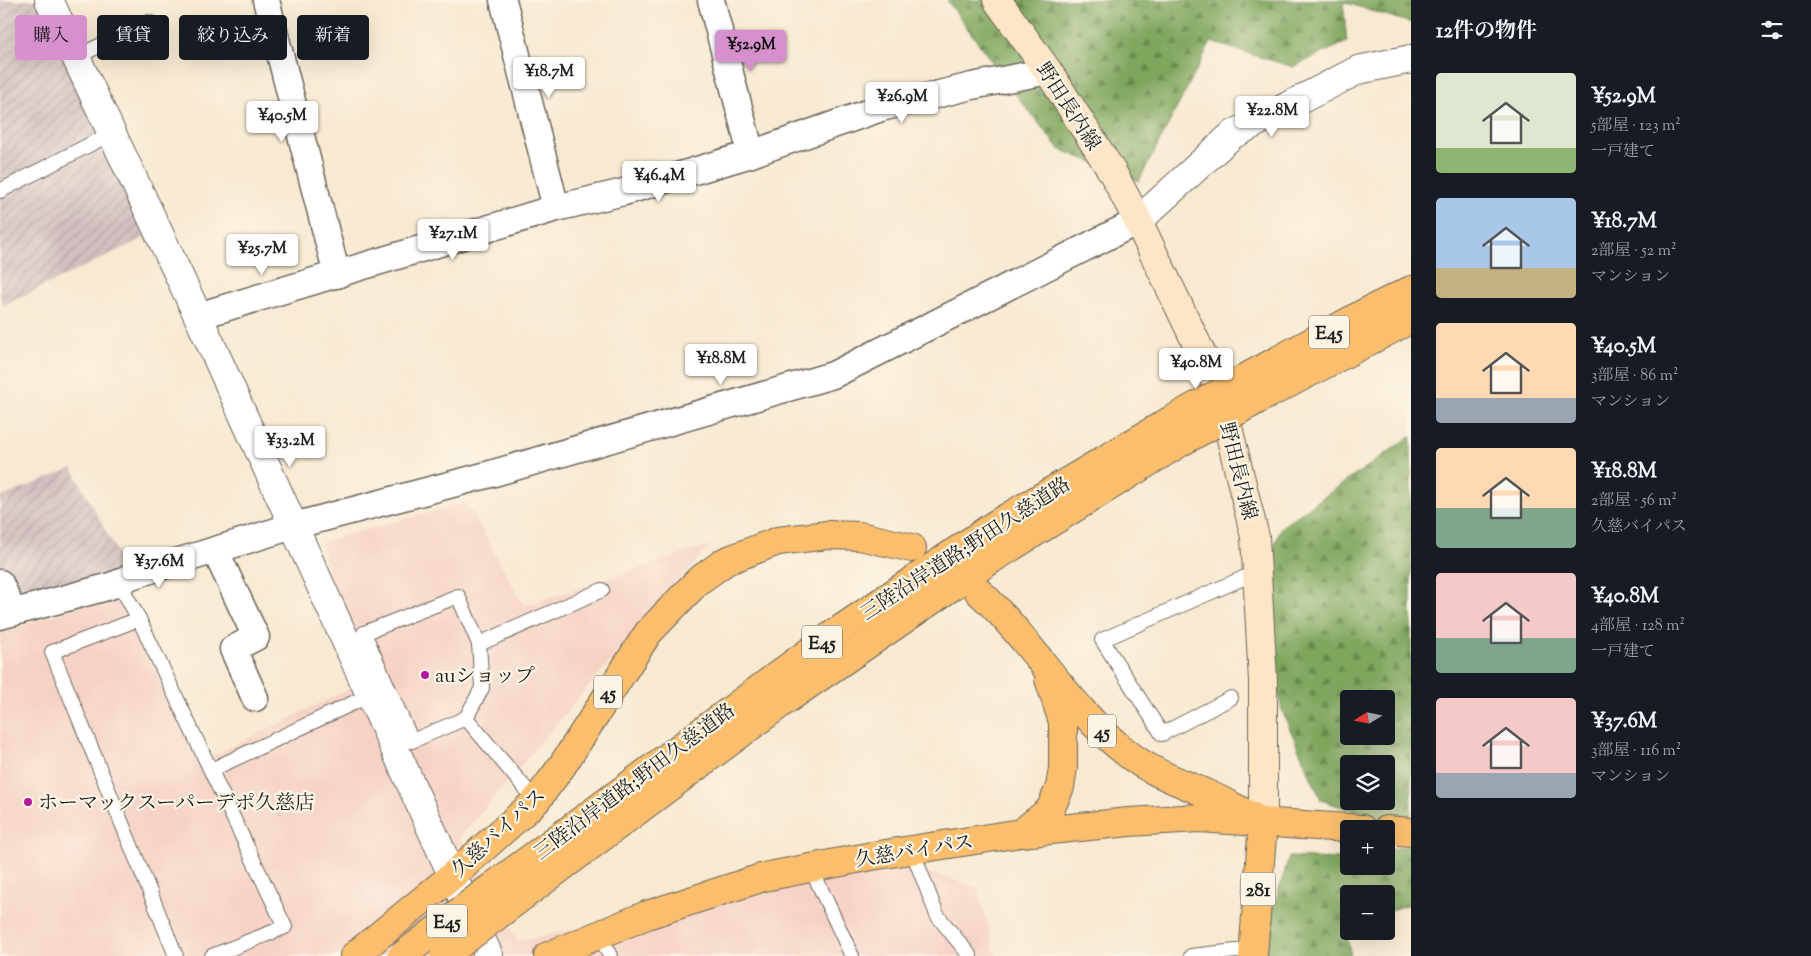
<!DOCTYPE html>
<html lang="ja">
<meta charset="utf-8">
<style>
:root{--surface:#171b24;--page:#20242c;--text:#f1f3f6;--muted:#9ea1a6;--accent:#d690ce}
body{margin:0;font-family:"Sorts Mill Goudy","Noto Serif JP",serif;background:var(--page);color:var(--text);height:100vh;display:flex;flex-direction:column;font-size:19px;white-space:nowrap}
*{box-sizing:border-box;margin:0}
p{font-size:16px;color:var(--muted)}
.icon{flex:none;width:28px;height:28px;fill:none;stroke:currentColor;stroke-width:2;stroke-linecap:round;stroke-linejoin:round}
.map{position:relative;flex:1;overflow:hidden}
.panel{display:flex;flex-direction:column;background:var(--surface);width:400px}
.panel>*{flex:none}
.top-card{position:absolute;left:15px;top:15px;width:475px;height:45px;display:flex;gap:10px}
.needle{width:32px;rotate:260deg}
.fabs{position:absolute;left:1340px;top:690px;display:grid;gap:10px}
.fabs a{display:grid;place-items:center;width:55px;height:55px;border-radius:5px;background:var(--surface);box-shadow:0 5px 20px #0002;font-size:25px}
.price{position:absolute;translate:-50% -42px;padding:0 11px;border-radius:5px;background:#fff;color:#222;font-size:16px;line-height:32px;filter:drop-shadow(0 1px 2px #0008)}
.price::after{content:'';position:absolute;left:50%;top:30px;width:15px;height:11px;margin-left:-8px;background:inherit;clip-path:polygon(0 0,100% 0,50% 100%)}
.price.active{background:var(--accent);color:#111}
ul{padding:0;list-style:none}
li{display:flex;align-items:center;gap:15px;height:125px;padding:0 25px}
li span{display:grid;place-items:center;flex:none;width:140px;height:100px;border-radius:5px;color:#555}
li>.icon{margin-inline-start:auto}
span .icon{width:60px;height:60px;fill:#fffc;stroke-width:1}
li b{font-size:21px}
h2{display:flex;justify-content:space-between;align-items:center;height:60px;padding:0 25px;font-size:21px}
.chip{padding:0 18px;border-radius:5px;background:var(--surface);box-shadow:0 5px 20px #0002;font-size:18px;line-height:45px}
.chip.active{background:var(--accent);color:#111}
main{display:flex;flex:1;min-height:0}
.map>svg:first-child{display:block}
.built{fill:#f6d2c5}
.industrial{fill:url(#industrial-furrows)}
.forest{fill:url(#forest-firs);stroke:#4d613c;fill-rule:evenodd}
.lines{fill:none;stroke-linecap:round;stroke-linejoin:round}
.service-casing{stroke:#69645b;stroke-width:16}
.minor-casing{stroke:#69645b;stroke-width:29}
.tertiary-casing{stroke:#69645b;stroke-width:30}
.secondary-casing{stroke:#69645b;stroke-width:30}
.trunk-casing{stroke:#69645b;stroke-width:30}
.motorway-casing{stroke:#69645b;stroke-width:30}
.service{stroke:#fff;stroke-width:14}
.minor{stroke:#fff;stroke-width:26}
.tertiary{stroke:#fff;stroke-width:28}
.secondary{stroke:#fde5c5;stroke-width:28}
.trunk{stroke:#fabe6d;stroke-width:28}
.motorway{stroke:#fabe6d;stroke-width:28}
.motorway-bridge-casing{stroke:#69645b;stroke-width:30;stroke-linecap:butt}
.motorway-bridge{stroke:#fabe6d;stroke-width:28}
.poi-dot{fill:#b5179e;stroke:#fcf5e5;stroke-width:2}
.labels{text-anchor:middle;stroke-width:4.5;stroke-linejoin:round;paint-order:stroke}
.shield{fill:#fcf5e5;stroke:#5f5d58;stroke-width:1}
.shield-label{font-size:19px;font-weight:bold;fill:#1c1c1c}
.street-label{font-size:20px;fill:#1c1c1c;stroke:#fcf5e5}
.poi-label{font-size:20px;fill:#1c1c1c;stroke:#fcf5e5;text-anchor:start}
</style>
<main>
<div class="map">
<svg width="1411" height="956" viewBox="0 0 1411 956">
<defs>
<pattern id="industrial-furrows" width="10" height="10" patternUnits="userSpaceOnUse" patternTransform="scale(1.25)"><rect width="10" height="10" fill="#d1bfbf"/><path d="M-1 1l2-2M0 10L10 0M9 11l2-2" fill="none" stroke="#b3a4a4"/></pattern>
<pattern id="forest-firs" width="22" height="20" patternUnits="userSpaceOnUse" patternTransform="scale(1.25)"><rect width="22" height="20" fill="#7ea65c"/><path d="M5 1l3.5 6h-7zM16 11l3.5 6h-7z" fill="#66864b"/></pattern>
</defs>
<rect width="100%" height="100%" fill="#fcf5e5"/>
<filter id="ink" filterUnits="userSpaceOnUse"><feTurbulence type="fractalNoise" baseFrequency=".02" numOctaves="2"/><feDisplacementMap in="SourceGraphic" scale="10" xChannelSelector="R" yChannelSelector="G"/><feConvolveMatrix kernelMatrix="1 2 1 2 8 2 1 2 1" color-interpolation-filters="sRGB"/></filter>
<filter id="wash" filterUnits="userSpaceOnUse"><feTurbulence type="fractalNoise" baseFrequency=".0096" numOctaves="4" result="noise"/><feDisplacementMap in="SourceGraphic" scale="20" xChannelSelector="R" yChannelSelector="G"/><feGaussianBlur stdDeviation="1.12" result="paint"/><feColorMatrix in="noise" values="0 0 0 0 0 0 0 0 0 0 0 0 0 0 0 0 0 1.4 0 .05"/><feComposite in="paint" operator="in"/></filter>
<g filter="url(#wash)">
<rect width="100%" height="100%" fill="#f8e9d1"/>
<!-- built -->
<path class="built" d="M466,502L524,606L710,545L460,837L518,941L903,866L977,887L996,956H0V634L117,593L200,762L349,689L322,542Z"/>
<!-- industrial -->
<g class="industrial">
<path d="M0,0H46L148,236L4,305L0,296Z"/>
<path d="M72,468L127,570L0,620V498Z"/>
</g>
<!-- forest -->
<g class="forest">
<path d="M947,0H1411V23L1343,2L1347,42L1293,67L1211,42L1139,181L1059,149L1010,87Z"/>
<path d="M1411,436V831L1321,800L1282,711L1269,636L1267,565L1281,527ZM1349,699H1386V736H1349ZM1349,764H1386V801H1349Z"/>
<path d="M1411,845V905L1409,904L1386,912V894H1349V925L1345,927L1351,956H1261V947L1289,857L1337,859L1349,857V866H1386V850Z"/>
</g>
</g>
<g filter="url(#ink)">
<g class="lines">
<defs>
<g id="service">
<path d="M76,57L149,22"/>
<path d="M0,191L112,133"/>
<path d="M119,583L139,619"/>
<path d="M1231,698L1162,734L1102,640L1257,572"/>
<path d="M466,718L482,688L479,644"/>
<path d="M211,770L370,695"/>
<path d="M536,801L466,718L412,741L364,633L458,596L479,644L602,590"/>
<path d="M912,850L937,915L970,956"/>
<path d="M811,868L852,956"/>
<path d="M600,935L610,956"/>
<path d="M176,956L52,652L139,619L285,927L212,956"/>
<path d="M1191,956L1254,949"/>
</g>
<g id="minor">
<path d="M266,0L337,275"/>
<path d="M503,0L556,208"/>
<path d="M711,0L751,154"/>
<path d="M198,316L556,208L624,192L751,154L881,108L972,86L1048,71"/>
<path d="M215,550L256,637L233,649L255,698"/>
<path d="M0,583L13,612"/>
<path d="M0,616L107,587L119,583L131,576L293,526L487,475L833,375L1138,221"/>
</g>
<g id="tertiary">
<path d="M49,0L198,316L489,956"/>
<path d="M1138,221L1232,135L1358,70L1411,59"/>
</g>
<path id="secondary" d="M997,0L1048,71L1113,173L1138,221L1219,390L1255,537L1263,681V822"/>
<g id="trunk">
<path d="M979,592C1033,641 1069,709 1128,754C1152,773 1178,781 1205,793C1222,800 1237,809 1253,817"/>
<path d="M1386,830L1411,832"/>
<path d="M1021,833L1050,810L1060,787L1063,768V722L1049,679"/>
<path d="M354,956L452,876L536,801L562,766L648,633L698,581L726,561L778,541L827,535L860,536L912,548"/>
<path d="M548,956L647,915L764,877L872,856L1021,833L1129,822L1199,818L1362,829"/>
<path d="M1253,956L1263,822"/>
</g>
<g id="motorway">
<path d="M1247,377L1368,311L1411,290"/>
<path d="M1257,400L1411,319"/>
<path d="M493,886L832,635L996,524L1168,422"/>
<path d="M507,908L783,702L992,559L1181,442"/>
</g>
</defs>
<!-- service casing -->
<use href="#service" class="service-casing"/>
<!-- minor casing -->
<use href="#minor" class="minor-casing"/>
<!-- tertiary casing -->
<use href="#tertiary" class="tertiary-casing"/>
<!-- secondary casing -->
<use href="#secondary" class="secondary-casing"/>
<!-- trunk casing -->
<use href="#trunk" class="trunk-casing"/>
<!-- motorway casing -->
<use href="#motorway" class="motorway-casing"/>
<!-- service -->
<use href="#service" class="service"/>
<!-- minor -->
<use href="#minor" class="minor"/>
<!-- tertiary -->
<use href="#tertiary" class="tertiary"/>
<!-- secondary -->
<use href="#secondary" class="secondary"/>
<!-- trunk -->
<use href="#trunk" class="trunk"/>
<!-- motorway -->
<use href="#motorway" class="motorway"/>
<defs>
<g id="motorway-bridge">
<path d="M1168,422L1247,377"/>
<path d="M1181,442L1257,400"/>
<path d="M402,956L493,886"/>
<path d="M444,956L507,908"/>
</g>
</defs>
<!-- motorway-bridge casing -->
<use href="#motorway-bridge" class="motorway-bridge-casing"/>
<!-- motorway-bridge -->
<use href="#motorway-bridge" class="motorway-bridge"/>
</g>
</g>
<!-- markers -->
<g class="poi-dot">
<circle cx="425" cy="675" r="5"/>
<circle cx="28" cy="802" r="5"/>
</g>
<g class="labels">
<!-- shield labels -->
<g class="shield">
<rect x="1309" y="315.5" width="40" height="33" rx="4"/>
<rect x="802" y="625.5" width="40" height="33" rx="4"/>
<rect x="594" y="675.5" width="28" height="33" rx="4"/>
<rect x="1088" y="714.5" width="28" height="33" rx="4"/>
<rect x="1240.5" y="872.5" width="35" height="33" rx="4"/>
<rect x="427" y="904.5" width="40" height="33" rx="4"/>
</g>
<g class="shield-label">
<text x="1329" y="339">E45</text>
<text x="822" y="649">E45</text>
<text x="608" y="699">45</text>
<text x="1102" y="738">45</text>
<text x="1258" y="896">281</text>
<text x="447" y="928">E45</text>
</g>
<!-- street labels -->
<g class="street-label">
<text transform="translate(1069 106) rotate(57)" y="7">野田長内線</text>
<text transform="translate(1239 471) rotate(76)" y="7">野田長内線</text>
<text transform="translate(965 548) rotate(-33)" y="7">三陸沿岸道路;野田久慈道路</text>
<text transform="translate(634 781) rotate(-37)" y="7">三陸沿岸道路;野田久慈道路</text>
<text transform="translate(498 832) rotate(-43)" y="7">久慈バイパス</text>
<text transform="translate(914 850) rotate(-9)" y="7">久慈バイパス</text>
</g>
<!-- poi labels -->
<g class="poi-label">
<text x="435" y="682">auショップ</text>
<text x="38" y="809">ホーマックスーパーデポ久慈店</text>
</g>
</g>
</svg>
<div class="fabs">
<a><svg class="needle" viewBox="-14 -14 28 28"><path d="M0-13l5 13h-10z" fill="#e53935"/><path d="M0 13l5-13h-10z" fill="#9ea1a6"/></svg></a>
<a><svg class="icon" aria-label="layers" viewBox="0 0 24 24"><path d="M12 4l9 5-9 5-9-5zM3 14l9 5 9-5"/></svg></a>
<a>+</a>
<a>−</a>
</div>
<b class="price active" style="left:751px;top:72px">¥52.9M</b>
<b class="price" style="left:549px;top:99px">¥18.7M</b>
<b class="price" style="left:902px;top:124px">¥26.9M</b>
<b class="price" style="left:1272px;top:138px">¥22.8M</b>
<b class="price" style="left:282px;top:143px">¥40.5M</b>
<b class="price" style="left:659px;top:203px">¥46.4M</b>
<b class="price" style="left:453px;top:261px">¥27.1M</b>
<b class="price" style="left:262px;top:276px">¥25.7M</b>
<b class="price" style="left:721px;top:386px">¥18.8M</b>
<b class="price" style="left:1196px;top:390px">¥40.8M</b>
<b class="price" style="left:290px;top:468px">¥33.2M</b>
<b class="price" style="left:159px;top:589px">¥37.6M</b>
<div class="top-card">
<a class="chip active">購入</a>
<a class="chip">賃貸</a>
<a class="chip">絞り込み</a>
<a class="chip">新着</a>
</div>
</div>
<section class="panel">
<h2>12件の物件<svg class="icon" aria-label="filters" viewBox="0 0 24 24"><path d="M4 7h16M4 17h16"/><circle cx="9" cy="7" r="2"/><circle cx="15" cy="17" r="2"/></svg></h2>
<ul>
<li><span style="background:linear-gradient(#dfe7d0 75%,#8fb573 0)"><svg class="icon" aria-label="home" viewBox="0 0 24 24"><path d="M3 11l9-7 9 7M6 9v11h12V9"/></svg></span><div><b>¥52.9M</b><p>5部屋 · 123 m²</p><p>一戸建て</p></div></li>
<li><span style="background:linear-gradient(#a9c7e8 70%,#c2b280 0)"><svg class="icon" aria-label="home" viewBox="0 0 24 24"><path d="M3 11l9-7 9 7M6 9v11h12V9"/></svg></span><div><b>¥18.7M</b><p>2部屋 · 52 m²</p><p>マンション</p></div></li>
<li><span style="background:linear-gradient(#ffd9b3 75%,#9aa5b1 0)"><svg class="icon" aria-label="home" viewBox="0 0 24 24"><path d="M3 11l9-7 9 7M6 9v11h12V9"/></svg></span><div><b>¥40.5M</b><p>3部屋 · 86 m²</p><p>マンション</p></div></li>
<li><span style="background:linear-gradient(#ffd9b3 60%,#7fa58c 0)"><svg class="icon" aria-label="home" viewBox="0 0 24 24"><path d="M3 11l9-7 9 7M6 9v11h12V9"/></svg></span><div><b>¥18.8M</b><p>2部屋 · 56 m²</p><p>久慈バイパス</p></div></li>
<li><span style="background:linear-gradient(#f6c9c9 65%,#7fa58c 0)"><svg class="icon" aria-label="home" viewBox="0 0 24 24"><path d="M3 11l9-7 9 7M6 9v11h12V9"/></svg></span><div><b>¥40.8M</b><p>4部屋 · 128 m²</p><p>一戸建て</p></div></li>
<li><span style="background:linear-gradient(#f6c9c9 75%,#9aa5b1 0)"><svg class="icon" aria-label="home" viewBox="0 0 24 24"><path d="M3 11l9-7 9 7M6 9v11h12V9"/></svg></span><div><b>¥37.6M</b><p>3部屋 · 116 m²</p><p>マンション</p></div></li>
</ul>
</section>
</main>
